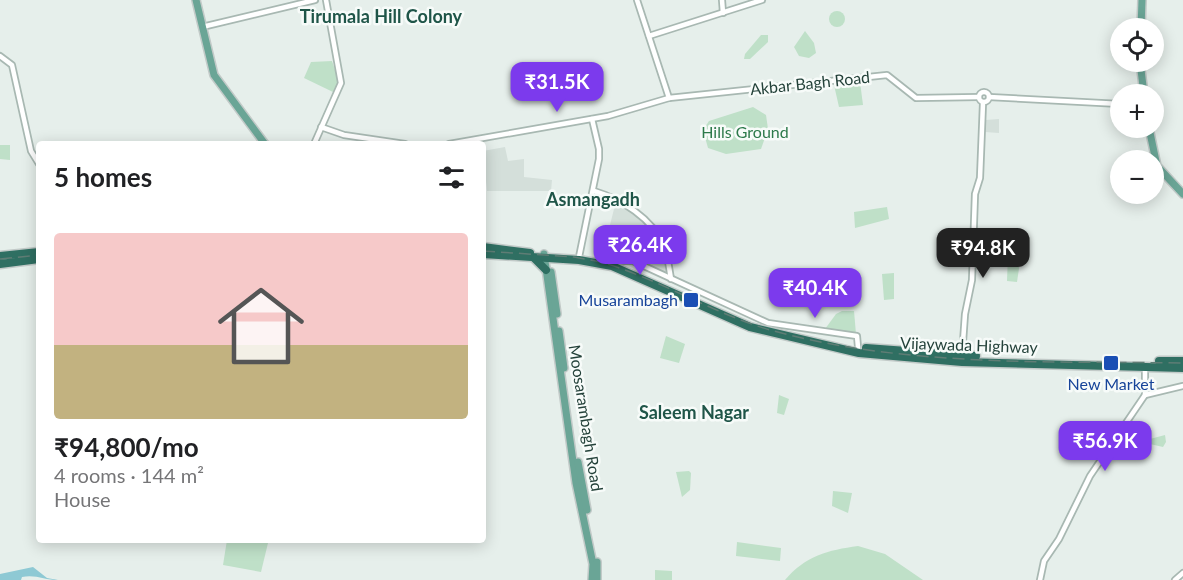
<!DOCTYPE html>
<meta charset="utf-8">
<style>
:root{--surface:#fff;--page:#f2f2f2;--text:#202124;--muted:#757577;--line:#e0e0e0;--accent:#7c3aed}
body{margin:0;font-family:Lato,sans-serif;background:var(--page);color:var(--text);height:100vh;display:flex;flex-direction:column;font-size:22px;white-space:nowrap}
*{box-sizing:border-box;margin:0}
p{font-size:20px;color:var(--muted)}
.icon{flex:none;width:33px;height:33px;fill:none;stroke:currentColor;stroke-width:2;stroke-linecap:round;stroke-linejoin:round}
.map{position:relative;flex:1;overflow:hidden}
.side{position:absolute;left:36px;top:141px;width:450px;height:402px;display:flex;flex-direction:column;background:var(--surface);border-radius:6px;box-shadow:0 3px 15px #0003}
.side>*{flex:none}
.fabs{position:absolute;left:1110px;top:18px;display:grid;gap:12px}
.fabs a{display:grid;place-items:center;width:54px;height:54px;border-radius:50%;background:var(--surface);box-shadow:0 3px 15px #0003;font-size:30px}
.price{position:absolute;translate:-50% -51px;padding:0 14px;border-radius:12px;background:var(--accent);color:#fff;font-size:20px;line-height:39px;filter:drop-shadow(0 2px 3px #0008)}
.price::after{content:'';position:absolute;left:50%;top:36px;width:18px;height:14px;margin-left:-9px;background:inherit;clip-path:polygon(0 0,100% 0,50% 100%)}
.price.active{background:#222;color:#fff}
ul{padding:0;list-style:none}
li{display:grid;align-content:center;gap:12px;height:318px;padding:0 18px}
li+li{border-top:2px solid var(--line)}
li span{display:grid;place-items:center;height:186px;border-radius:6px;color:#555}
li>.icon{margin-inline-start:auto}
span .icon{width:108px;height:108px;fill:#fffc;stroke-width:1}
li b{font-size:26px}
h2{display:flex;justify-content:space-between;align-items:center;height:72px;padding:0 18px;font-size:26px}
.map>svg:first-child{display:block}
.built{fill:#d4dfda}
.green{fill:#bfe0c8}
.water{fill:#8ec9d4}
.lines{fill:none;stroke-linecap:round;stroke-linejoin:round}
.minor-casing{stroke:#a8b8b2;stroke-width:8}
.major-casing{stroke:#c2cac8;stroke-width:10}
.highway-casing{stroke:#c2cac8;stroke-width:11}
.minor{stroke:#fff;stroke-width:4.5}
.major{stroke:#6aa596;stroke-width:7}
.highway{stroke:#2f6f62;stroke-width:8}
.rail{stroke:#5f7d75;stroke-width:1.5;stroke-dasharray:12 6;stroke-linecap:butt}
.transit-dot{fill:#1a4fb4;stroke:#f7fbf9;stroke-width:2}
.labels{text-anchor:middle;stroke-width:5;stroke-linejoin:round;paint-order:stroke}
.street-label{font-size:16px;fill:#24423a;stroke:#f7fbf9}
.park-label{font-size:16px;fill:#2d7a4b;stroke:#f7fbf9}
.transit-label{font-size:16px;fill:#164399;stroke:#f7fbf9;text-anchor:end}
.neighbourhood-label{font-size:18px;font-weight:bold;fill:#1f5548;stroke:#f7fbf9}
</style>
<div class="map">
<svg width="1183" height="580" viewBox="0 0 1183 580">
<rect width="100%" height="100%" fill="#e6efeb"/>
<!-- built -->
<g class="built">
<path d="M999,119V133L985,132L986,120Z"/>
<path d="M505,147L508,161L524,159V177L552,180L551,191H487L483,151Z"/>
<path d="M616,201L638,217L660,245L667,274L603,253Z"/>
</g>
<!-- green -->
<g class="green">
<circle cx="837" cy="19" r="8"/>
<path d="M805,31L814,43L816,53L809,58L799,56L794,47Z"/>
<path d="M761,35H768V42L750,59H744L745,54Z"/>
<path d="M332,61L339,82L333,92L304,78L311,62Z"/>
<path d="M860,82L863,105L839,107L834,85Z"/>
<path d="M753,107L766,115L768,129L761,149L726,154L708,148L703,130L709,121Z"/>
<path d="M0,145H10V160L0,159Z"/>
<path d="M887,207L889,219L855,228L854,212Z"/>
<path d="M1008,254L1021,255L1017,282L1007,281Z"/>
<path d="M894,273V299L884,300L882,274Z"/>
<path d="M842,311H854L856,334L825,329L836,314Z"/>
<path d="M666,336L685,344L679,363L660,358Z"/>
<path d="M779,395L789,399L784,415L777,413Z"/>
<path d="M1165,435L1166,442L1163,447L1150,444V439Z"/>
<path d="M689,471L691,473L690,490L682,497L676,472Z"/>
<path d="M833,491L852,493L848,513L832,506Z"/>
<path d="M227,540H254L268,543L261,572L223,565Z"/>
<path d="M737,542L781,548L780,561L736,556Z"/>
<path d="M858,546L885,554L923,580H785C805,556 828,550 858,546Z"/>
<path d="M655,570L672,571V580H655Z"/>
</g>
<!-- water -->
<path class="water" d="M33,567L47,578L58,580C45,580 35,574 22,577L21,580H0V574Z"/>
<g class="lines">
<defs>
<g id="minor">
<path d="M637,0L669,98"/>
<path d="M722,0L723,13"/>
<path d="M202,27L315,0"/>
<path d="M649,36L762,0"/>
<path d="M0,56L12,65L31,151L39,164"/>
<circle cx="984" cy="97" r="5"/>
<path d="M989,97L1120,104"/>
<path d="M321,127L344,135L405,144"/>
<path d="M314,144L341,83L326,0"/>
<path d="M449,144L608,116L669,98L887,75L916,98L979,97"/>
<path d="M594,191C621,199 652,218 664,246C668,256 669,268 671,279"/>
<path d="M579,257L599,159V149L592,119"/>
<path d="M610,261H633L768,323L857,336L858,347"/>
<path d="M962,356L965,314L972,280L975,194L980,178L983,103"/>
<path d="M1145,395L1183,386"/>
<path d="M1040,580L1044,561L1059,539L1090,476L1145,395V366"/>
<path d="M1175,580L1183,573"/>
</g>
<g id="major">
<path d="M196,0L214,75L265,144"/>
<path d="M1141,28L1142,0"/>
<path d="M1140,62L1144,94"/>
<path d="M1149,128L1157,166L1183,194"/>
<path d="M544,254L576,483L593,564L592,580"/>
<path d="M551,272L557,314"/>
<path d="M559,331L564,368"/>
<path d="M578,462L587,510"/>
<path d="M597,580V562"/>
</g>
<g id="highway">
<path d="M483,247L530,253"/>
<path d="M483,254L579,260L612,266L750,327L859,353L962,362L1183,368"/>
<path d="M0,256L39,252"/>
<path d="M535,259L546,270"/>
<path d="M0,264L39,259"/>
<path d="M866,348L976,356"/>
<path d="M1159,361H1183"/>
</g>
</defs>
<!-- minor casing -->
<use href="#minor" class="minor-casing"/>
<!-- major casing -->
<use href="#major" class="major-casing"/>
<!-- highway casing -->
<use href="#highway" class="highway-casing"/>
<!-- minor -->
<use href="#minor" class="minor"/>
<!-- major -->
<use href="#major" class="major"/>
<!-- highway -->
<use href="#highway" class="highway"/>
<!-- rail -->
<g class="rail">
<path d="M483,251L574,257L601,262C659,279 712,313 770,330C904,367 1045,361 1183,363"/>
<path d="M0,259L39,255"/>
</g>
</g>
<!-- markers -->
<g class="transit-dot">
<rect x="683" y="292" width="16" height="16" rx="3"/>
<rect x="1103" y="355" width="16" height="16" rx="3"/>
</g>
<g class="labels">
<!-- street labels -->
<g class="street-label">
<text transform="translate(810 83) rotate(-6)" y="6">Akbar Bagh Road</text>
<text transform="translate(969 345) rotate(2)" y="6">Vijaywada Highway</text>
<text transform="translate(586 418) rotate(81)" y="6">Moosarambagh Road</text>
</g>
<!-- park labels -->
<g class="park-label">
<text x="745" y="138">Hills Ground</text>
</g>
<!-- transit labels -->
<g class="transit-label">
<text x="678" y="306">Musarambagh</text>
<text x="1111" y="390" text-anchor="middle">New Market</text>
</g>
<!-- neighbourhood labels -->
<g class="neighbourhood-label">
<text x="381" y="23">Tirumala Hill Colony</text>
<text x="593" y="206">Asmangadh</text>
<text x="694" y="419">Saleem Nagar</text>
</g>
</g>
</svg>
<div class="fabs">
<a><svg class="icon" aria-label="locate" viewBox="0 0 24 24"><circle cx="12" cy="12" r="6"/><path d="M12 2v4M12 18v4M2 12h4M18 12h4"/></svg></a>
<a>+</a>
<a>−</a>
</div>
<b class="price" style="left:557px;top:113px">₹31.5K</b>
<b class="price" style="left:640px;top:276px">₹26.4K</b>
<b class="price active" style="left:983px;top:279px">₹94.8K</b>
<b class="price" style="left:815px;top:319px">₹40.4K</b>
<b class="price" style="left:1105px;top:472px">₹56.9K</b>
<section class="side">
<h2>5 homes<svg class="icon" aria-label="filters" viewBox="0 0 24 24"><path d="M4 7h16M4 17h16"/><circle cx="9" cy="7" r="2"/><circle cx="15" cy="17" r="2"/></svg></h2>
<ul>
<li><span style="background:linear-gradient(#f6c9c9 60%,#c2b280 0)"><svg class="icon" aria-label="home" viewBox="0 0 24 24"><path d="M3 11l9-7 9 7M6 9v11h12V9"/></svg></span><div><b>₹94,800/mo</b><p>4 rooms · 144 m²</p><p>House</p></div></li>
</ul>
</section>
</div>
